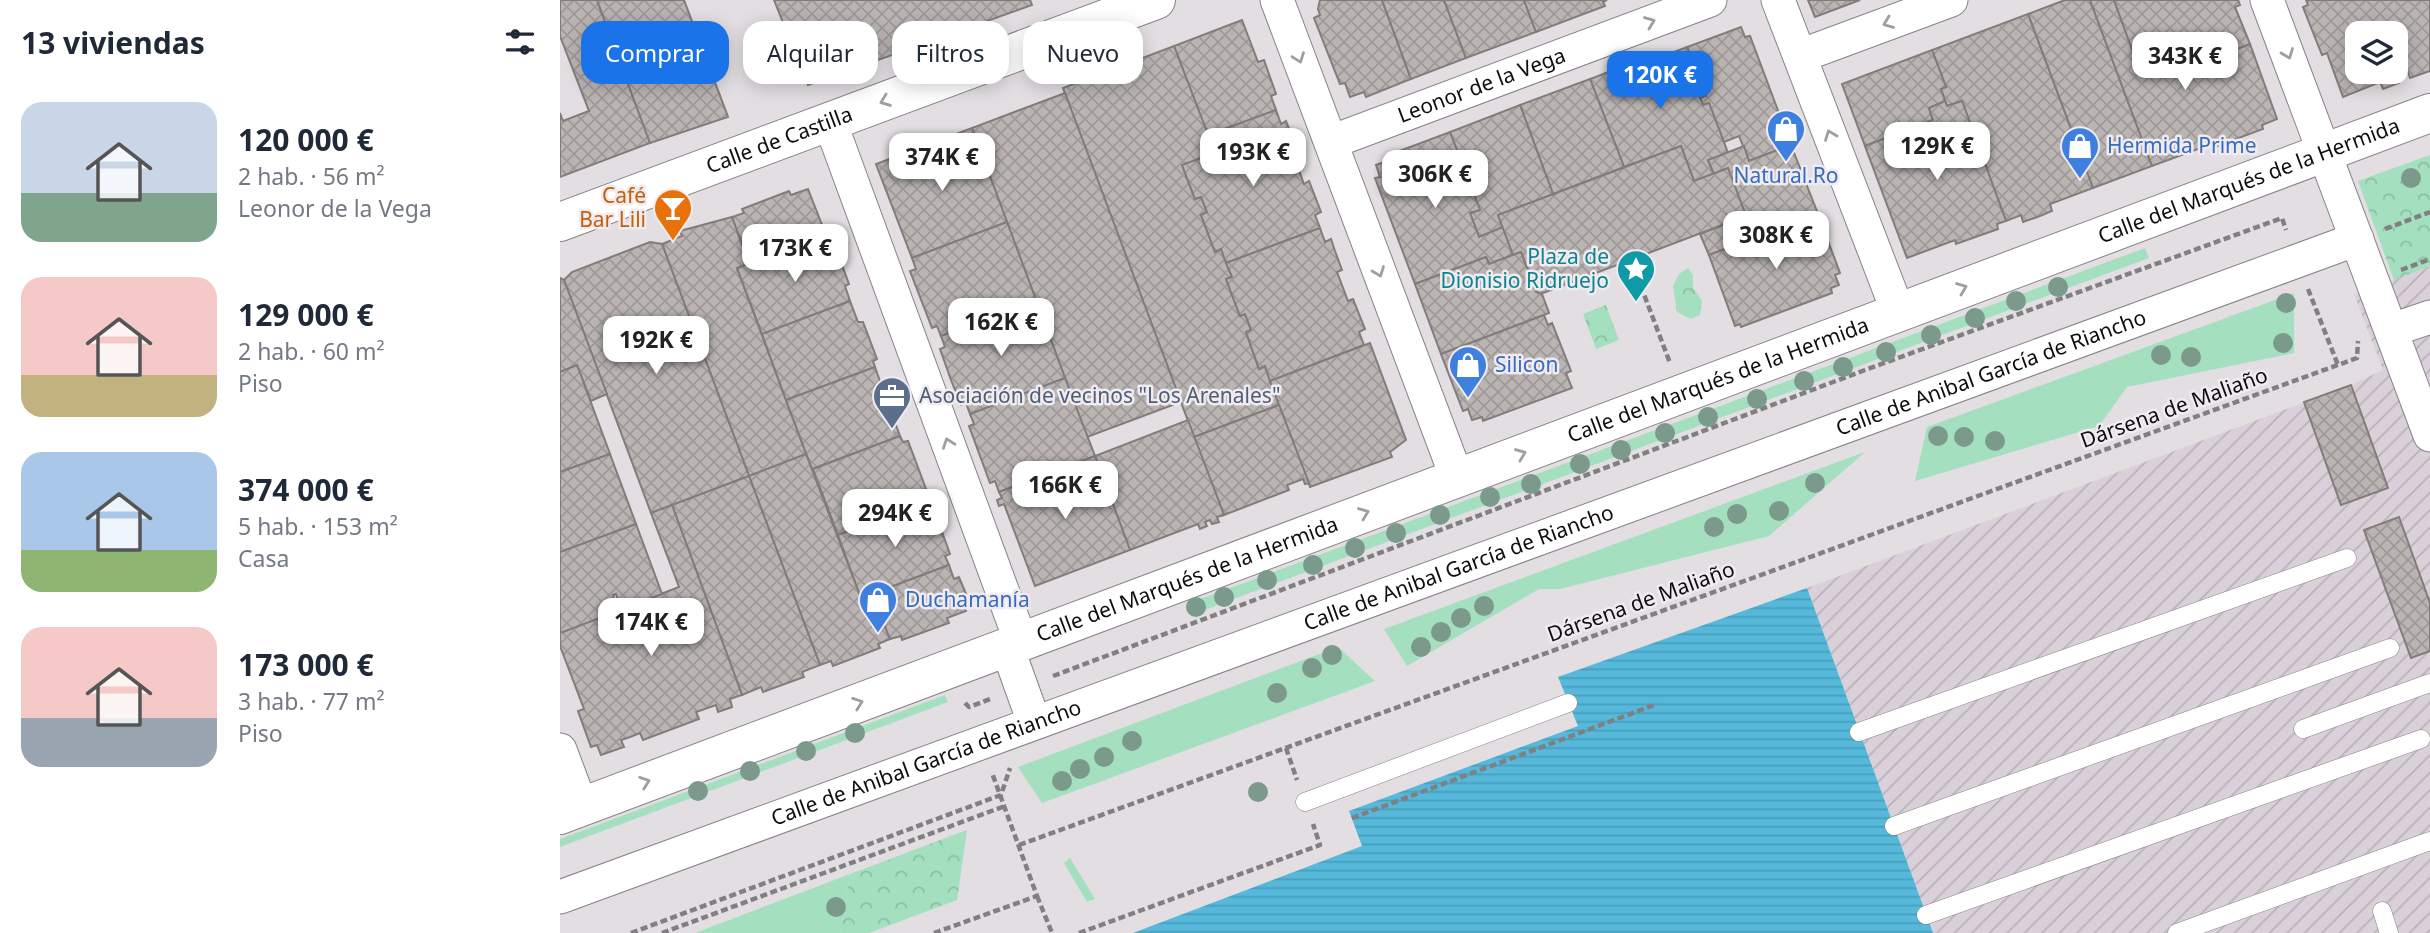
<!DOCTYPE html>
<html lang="es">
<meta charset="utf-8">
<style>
:root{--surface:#fff;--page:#f6f6f7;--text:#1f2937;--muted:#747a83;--accent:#1a73e8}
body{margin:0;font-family:"Noto Sans",sans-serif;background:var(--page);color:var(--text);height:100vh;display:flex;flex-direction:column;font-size:26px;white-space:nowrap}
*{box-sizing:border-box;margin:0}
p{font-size:23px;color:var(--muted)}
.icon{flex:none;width:38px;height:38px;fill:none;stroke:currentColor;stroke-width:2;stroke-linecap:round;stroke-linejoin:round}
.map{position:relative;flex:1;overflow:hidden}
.panel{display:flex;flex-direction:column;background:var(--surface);width:560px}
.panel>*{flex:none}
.hud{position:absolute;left:21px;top:21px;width:665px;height:63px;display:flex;gap:14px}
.tools{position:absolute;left:1785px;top:21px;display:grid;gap:14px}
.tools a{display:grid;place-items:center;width:63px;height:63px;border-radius:14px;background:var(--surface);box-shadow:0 4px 18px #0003;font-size:35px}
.price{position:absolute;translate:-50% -60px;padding:0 16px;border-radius:14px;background:#fff;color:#222;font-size:23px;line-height:46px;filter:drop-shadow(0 2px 4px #0008)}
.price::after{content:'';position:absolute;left:50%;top:42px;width:21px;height:16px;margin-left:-10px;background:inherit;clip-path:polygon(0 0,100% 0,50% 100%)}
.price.on{background:var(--accent);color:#fff}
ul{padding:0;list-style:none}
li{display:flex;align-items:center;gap:21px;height:175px;padding:0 21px}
li span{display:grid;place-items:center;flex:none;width:196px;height:140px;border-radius:21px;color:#555}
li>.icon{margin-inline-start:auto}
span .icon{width:84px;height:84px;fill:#fffc;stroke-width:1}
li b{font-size:30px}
h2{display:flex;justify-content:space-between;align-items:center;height:84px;padding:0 21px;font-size:30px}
.pill{padding:0 24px;border-radius:21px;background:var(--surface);box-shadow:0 4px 18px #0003;font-size:24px;line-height:63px}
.pill.on{background:var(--accent);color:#fff}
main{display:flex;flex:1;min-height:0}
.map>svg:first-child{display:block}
.industrial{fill:url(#industrial-furrows)}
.green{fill:#a4e0bf}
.forest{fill:url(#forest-crowns)}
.water{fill:url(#water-rules)}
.building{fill:url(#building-cross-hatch);stroke:#827c7b;stroke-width:2;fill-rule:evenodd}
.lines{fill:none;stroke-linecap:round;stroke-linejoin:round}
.lane-casing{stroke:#878387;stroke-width:19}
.street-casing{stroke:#878387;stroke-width:35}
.primary-casing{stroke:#878387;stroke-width:40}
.path{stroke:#827f82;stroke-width:4.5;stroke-dasharray:7 3.5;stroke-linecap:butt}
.lane{stroke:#fff;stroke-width:18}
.street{stroke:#fff;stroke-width:33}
.primary{stroke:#fff;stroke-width:38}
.tree{fill:#7b9a8c}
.oneway{stroke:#9f9f9f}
.labels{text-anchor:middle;stroke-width:5;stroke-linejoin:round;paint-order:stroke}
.street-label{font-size:21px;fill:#0f0e0f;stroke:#f0ebf0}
.shop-label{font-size:21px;fill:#366cbe;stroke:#f0ebf0;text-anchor:start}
.food-label{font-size:21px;fill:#c56008;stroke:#f0ebf0;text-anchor:end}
.culture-label{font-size:21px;fill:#0d838f;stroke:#f0ebf0;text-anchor:end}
.service-label{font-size:21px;fill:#4e5e75;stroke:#f0ebf0;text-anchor:start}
</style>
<main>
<section class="panel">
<h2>13 viviendas<svg class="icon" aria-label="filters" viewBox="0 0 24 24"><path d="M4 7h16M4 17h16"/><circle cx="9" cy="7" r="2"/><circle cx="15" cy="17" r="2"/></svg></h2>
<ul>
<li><span style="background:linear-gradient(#c9d6e8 65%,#7fa58c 0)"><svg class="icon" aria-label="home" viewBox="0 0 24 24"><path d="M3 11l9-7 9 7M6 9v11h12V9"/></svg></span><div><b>120 000 €</b><p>2 hab. · 56 m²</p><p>Leonor de la Vega</p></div></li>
<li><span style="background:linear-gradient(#f6c9c9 70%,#c2b280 0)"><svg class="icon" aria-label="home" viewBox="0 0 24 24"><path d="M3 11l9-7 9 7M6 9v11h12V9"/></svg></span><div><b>129 000 €</b><p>2 hab. · 60 m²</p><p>Piso</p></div></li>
<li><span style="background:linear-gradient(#a9c7e8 70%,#8fb573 0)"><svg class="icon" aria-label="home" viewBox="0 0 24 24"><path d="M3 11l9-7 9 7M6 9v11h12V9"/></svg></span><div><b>374 000 €</b><p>5 hab. · 153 m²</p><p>Casa</p></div></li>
<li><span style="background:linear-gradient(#f6c9c9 65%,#9aa5b1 0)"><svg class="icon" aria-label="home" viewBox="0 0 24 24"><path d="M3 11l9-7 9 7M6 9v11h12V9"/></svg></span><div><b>173 000 €</b><p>3 hab. · 77 m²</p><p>Piso</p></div></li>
</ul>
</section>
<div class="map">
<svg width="1870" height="933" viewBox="0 0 1870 933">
<defs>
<pattern id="industrial-furrows" width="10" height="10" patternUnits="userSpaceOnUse" patternTransform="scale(1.75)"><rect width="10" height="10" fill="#dad0da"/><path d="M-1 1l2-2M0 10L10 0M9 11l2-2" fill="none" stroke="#bab1ba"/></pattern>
<pattern id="forest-crowns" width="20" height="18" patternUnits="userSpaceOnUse" patternTransform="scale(1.75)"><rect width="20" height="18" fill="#a4e0bf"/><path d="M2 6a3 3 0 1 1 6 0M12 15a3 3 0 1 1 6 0" fill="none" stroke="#8cbfa3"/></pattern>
<pattern id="water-rules" width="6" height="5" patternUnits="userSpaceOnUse" patternTransform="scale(1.75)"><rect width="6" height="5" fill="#56b9db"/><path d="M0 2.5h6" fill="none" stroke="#4a9ebb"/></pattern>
<pattern id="building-cross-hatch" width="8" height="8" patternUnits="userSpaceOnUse" patternTransform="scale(1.75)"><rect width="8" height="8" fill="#bab4b3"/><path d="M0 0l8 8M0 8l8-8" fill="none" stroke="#9f9a99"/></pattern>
</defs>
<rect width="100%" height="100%" fill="#e2dee2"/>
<!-- industrial -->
<path class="industrial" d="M1870,266V933H1373L1247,588L1791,385L1823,370L1794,294Z"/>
<!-- green -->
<g class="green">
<path d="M1585,248L1589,258L631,615L627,604Z"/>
<path d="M1734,293V353L1567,387L1539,426L1355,481L1367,427Z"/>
<path d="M1305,452L1209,536L1000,589H979L847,666L824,629Z"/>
<path d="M778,647L815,681L482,803L458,767Z"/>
<path d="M385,695L388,702L0,847V839Z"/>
<path d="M510,858L535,899L527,902L504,863Z"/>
<path d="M290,874L280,933H135Z"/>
</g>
<!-- forest -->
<g class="forest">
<path d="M1870,155V266L1834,280L1798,181Z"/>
<path d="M1128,268L1133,275V288L1142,300L1140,315L1131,319L1117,312L1113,286L1119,274Z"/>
<path d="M1046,305L1059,340L1036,349L1023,314Z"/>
<path d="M407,830L397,900L309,933H280L290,874Z"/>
</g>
<!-- water -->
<path class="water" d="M1247,588L1373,933H573L802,846L789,811L1018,726L998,677Z"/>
<!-- building -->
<g class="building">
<path d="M0,0H37L90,143L0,177V113L3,121L29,111L0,36Z"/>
<path d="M37,0H124L168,117L90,143Z"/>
<path d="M214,0H470L472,5L248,85Z"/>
<path d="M760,0H822L851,79L806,97L804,92L790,97L785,83L780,84L754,18L760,15L758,9Z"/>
<path d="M822,0H884L906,58L851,79Z"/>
<path d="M884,0H964L976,32L906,58Z"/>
<path d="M964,0H1047L1043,2L1045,6L976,32Z"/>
<path d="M1248,0H1300L1255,17Z"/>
<path d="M1505,0H1530L1592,166L1533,188L1468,14Z"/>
<path d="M1530,0H1554L1573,52L1611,37L1623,69L1690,44L1717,119L1702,125L1703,129L1652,148L1651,144L1646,146L1592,166Z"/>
<path d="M1554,0H1678L1680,5L1675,7L1690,44L1623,69L1611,37L1573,52Z"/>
<path d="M1746,0H1870V71L1850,78L1848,72L1837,76L1839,83L1823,89L1820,82L1783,97L1767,53L1762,55L1752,30L1743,7L1748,5ZM1797,33H1836V72H1797Z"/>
<path d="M1468,14L1533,188L1490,204L1492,211L1480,216L1463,222L1461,215L1446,221L1402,101L1387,106L1381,89L1386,87L1372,50Z"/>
<path d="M682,20L698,62L704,60L716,94L711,96L716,110L648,135L614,46Z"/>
<path d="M1181,27L1185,37L1190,36L1231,145L1189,161L1179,136L1164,142L1149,103L1143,105L1140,98L1146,95L1127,47Z"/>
<path d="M614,46L655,153L622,165L635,199L641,197L647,212L641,215L655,252L661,249L672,277L666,279L680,316L685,314L691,330L686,332L699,369L705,366L719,405L634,437L503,88Z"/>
<path d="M1127,47L1146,95L1140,98L1143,105L1149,103L1168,153L1148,160L1154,174L1134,181L1121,146L1064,167L1030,79L1097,53L1099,58Z"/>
<path d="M1372,50L1386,87L1381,89L1385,101L1369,108L1373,120L1305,146L1282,84Z"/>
<path d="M1030,79L1064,167L993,194L960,105Z"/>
<path d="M505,93L621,402L527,437L412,128Z"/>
<path d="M1385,101L1387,106L1402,101L1446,221L1437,224L1438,229L1396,244L1395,240L1347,258L1305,146L1373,120L1369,108Z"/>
<path d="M960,105L993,194L938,215L943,227L919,237L910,213L920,210L890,132Z"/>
<path d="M716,110L721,124L726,121L738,152L733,154L744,184L749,181L761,212L755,215L760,228L666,263L661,249L655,252L641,215L647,212L641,197L635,199L622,165L655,153L648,135Z"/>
<path d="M412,128L447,222L352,258L316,164Z"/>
<path d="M890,132L920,210L910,213L919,237L943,227L953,255L929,264L926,257L855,284L815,178L820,177L816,165L828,161L826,156Z"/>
<path d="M1231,145L1258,214L1149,255L1140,234L1186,216L1168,168L1154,174L1148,160L1184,146L1189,161Z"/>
<path d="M1121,146L1134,181L1168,168L1186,216L978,295L961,252L953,255L938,215Z"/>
<path d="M248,189L266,235L189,264L172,217L184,213L182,209L229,191L231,195Z"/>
<path d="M1258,214L1280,273L1275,275L1279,285L1271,288L1272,293L1181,327L1180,324L1175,326L1149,255Z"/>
<path d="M172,217L189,264L177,268L246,454L189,476L102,244L122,236L120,231Z"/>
<path d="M447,222L476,300L381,336L377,326L372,328L350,271L356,269L352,258Z"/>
<path d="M760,228L765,242L771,239L775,251L782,270L777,272L788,301L793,299L805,329L799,332L804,345L710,381L705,366L699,369L686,332L691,330L685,314L680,316L666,279L672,277L666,263Z"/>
<path d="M266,235L273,256L279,257L289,284L285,286L290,301L202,334L177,268Z"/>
<path d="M90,242L102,244L189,476L91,513L4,280L12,272Z"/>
<path d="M961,252L976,292L982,294L989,313L881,354L855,284L926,257L929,264Z"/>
<path d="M0,278L4,280L47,394L31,401L17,365L0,372Z"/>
<path d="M476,300L505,378L410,414L406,403L401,405L391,380L380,349L385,347L381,336Z"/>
<path d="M290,301L298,322H303L317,359L313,361L315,367L226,400L202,334Z"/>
<path d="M984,315L988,325L992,323L1011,371L1006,373L1012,388L923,421L922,417L912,420L908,409L903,411L881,354Z"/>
<path d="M810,343L846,440L830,452L832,457L750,487L710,381Z"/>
<path d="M17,365L50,454L0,472V372Z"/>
<path d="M315,367L322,387L327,385L338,415L333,417L340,436L252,469L226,400Z"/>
<path d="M505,378L535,456L439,492L435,481L430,483L409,426L414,424L410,414Z"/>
<path d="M1791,385L1828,488L1781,505L1744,402Z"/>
<path d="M719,405L749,483L745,484L743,479L727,485L729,490L664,515L634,437Z"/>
<path d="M628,420L664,515L657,517L659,522L652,524L650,520L645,522L647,526L640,529L638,524L570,550L535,456Z"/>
<path d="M340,436L343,442L348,441L366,489L361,491L365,501L278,535L253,469Z"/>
<path d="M50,454L76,524L0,552V472Z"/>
<path d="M246,454L301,598L312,594L330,639L318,644L320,648L273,666L271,661L260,665L189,476Z"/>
<path d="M535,456L570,550L475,586L444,504L439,506L437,500L442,498L439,492Z"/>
<path d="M189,476L260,665L242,672L244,677L203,692L201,687L182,695L112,505Z"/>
<path d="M365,501L367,508L372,506L378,521L390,554L385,556L389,565L301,598L278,535Z"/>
<path d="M112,505L182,695L170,699L172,707L158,712L156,705L136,712L139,719L83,740L80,733L70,737L61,740L64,747L41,755L37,745L31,747L18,711L24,709L0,646V633L119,587L91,513Z"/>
<path d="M1839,517L1870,603V651L1851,658L1804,530Z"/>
<path d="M76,524L102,594L61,610L56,594L53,595L58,611L0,633V552Z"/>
<path d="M389,565L394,579L399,577L406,594L400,596L406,611L387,618L389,623L342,640L341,636L330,639L312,594Z"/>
</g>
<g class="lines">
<defs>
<g id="lane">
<path d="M1743,729L1870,683"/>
<path d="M1299,732L1787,558"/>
<path d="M745,802L1008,703"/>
<path d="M1334,826L1830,648"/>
<path d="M1822,911L1829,933"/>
<path d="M1366,915L1861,739"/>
<path d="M1617,933L1870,841"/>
</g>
<g id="street">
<path d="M717,0L897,478"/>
<path d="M1218,0L1338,312"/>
<path d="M1707,0L1870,435"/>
<path d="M1240,56L1391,0"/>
<path d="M270,122L461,642"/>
<path id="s1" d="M771,142L1150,0"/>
<path d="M1832,330L1870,317"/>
<path d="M447,647L474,722"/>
<path d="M0,750L21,806"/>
<path id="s2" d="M0,897L1797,239"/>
</g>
<g id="primary">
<path id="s3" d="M0,222L596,0"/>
<path id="s4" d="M0,815L1870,113"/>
</g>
</defs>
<!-- lane casing -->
<use href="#lane" class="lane-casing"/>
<!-- street casing -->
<use href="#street" class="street-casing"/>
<!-- primary casing -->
<use href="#primary" class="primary-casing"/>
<!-- path -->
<g class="path">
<path d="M1825,229L1870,212"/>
<path d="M1841,270L1870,259"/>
<path d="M1077,276L1110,363"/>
<path d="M1748,289L1778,365"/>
<path d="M493,676L1305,370L1722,218L1726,230"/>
<path d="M405,703L409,707L433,698"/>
<path d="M726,748L737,780"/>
<path d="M792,818L1097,704"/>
<path d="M459,845L1797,358L1798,341"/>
<path d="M477,896L492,933"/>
<path d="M71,933L441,795L450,768"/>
<path d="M102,933L445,806"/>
<path d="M374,933L477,896L432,773"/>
<path d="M519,933L760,845L753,824"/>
</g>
<!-- lane -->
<use href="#lane" class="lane"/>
<!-- street -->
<use href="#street" class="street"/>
<!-- primary -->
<use href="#primary" class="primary"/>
</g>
<!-- trees -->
<g class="tree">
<circle cx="1851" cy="178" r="10"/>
<circle cx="1498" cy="287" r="10"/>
<circle cx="1456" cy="301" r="10"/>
<circle cx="1726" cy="303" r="10"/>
<circle cx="1415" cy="318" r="10"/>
<circle cx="1371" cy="335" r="10"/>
<circle cx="1723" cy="343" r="10"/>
<circle cx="1326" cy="352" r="10"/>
<circle cx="1601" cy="355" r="10"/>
<circle cx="1631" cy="357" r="10"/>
<circle cx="1283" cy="367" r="10"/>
<circle cx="1244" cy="381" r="10"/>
<circle cx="1197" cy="399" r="10"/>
<circle cx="1148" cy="417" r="10"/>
<circle cx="1105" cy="433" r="10"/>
<circle cx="1378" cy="436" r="10"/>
<circle cx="1404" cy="437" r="10"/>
<circle cx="1435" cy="441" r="10"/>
<circle cx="1061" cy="450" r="10"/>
<circle cx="1020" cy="464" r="10"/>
<circle cx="1255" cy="483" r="10"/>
<circle cx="971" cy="484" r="10"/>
<circle cx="930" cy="497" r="10"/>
<circle cx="1219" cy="511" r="10"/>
<circle cx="1177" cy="514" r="10"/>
<circle cx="880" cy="515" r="10"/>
<circle cx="1154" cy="527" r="10"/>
<circle cx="836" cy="533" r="10"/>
<circle cx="795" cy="548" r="10"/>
<circle cx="753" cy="565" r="10"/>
<circle cx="707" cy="580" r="10"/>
<circle cx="664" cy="597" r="10"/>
<circle cx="924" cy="606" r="10"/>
<circle cx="636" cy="607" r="10"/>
<circle cx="901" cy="618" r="10"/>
<circle cx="881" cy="632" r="10"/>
<circle cx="861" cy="647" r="10"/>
<circle cx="772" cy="655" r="10"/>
<circle cx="752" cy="668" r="10"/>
<circle cx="717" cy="693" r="10"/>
<circle cx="295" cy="733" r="10"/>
<circle cx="572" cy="741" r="10"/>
<circle cx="246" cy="751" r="10"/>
<circle cx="544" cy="757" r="10"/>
<circle cx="520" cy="769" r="10"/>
<circle cx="190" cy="771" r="10"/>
<circle cx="502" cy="781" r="10"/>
<circle cx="138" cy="791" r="10"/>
<circle cx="698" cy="792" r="10"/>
<circle cx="276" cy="907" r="10"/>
</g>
<!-- one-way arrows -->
<defs><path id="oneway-chevron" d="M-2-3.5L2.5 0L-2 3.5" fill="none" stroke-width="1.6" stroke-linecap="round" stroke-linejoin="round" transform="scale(1.75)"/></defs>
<g class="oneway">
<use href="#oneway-chevron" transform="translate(1090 22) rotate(-21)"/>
<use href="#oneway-chevron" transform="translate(1328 23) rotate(159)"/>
<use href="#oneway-chevron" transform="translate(1728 54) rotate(69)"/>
<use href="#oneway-chevron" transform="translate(739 58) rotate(70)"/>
<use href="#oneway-chevron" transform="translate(325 101) rotate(159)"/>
<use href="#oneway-chevron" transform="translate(1270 135) rotate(-111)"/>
<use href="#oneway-chevron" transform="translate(819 272) rotate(69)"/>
<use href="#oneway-chevron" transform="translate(1402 288) rotate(-21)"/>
<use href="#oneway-chevron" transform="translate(388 443) rotate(-110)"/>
<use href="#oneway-chevron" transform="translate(961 454) rotate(-21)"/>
<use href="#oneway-chevron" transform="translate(804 513) rotate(-21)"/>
<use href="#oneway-chevron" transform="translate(298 703) rotate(-20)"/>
<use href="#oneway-chevron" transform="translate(85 782) rotate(-20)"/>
</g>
<!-- icons -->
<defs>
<symbol id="shop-pin" viewBox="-11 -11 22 30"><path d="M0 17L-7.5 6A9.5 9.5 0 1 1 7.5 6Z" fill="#3f7fe0" stroke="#f0ebf0"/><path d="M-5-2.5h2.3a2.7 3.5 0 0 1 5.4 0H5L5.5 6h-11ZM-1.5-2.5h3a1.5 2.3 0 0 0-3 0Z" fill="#fff"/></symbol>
<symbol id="bar-pin" viewBox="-11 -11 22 30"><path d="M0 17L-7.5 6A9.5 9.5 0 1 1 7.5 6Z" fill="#e8710a" stroke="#f0ebf0"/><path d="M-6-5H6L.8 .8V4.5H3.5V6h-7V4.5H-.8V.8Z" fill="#fff"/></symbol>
<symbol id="sight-pin" viewBox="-11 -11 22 30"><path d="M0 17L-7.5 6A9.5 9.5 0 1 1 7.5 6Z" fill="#0f9aa8" stroke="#f0ebf0"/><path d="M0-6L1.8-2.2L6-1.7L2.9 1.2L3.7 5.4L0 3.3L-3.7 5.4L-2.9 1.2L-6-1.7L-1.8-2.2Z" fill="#fff"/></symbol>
<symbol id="office-pin" viewBox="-11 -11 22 30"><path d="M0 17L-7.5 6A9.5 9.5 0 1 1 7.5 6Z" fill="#5c6f8a" stroke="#f0ebf0"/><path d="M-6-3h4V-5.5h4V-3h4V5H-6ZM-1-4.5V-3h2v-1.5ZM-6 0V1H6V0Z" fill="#fff"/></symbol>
</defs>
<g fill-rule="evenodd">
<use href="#shop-pin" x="1204" y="107" width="44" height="60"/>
<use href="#shop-pin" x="1498" y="124" width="44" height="60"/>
<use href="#bar-pin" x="91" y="186" width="44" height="60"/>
<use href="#sight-pin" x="1054" y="247" width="44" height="60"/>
<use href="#shop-pin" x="886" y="343" width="44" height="60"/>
<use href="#office-pin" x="310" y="374" width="44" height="60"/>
<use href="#shop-pin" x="296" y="578" width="44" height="60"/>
</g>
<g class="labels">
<!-- street labels -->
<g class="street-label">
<text dy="7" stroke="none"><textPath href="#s1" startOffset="161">Leonor de la Vega</textPath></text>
<text dy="7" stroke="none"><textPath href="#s3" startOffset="234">Calle de Castilla</textPath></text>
<text dy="7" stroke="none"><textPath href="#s4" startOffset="1804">Calle del Marqués de la Hermida</textPath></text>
<text dy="7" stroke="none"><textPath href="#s2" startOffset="1524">Calle de Anibal García de Riancho</textPath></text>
<text dy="7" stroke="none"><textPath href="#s4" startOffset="1237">Calle del Marqués de la Hermida</textPath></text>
<text transform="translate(1614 408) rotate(-20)" y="7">Dársena de Maliaño</text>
<text dy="7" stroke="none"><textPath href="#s2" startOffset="957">Calle de Anibal García de Riancho</textPath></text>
<text dy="7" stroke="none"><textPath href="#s4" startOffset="670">Calle del Marqués de la Hermida</textPath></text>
<text transform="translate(1081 602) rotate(-20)" y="7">Dársena de Maliaño</text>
<text dy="7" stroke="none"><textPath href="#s2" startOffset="390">Calle de Anibal García de Riancho</textPath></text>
</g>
<!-- shop labels -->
<g class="shop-label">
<text x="1547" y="153">Hermida Prime</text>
<text x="1226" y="183" text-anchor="middle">Natural.Ro</text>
<text x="935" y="372">Silicon</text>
<text x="345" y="607">Duchamanía</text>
</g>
<!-- food labels -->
<g class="food-label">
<text x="86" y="203">Café<tspan x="86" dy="24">Bar Lili</tspan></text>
</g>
<!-- culture labels -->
<g class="culture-label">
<text x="1049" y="264">Plaza de<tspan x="1049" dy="24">Dionisio Ridruejo</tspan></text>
</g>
<!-- service labels -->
<g class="service-label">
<text x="359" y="403">Asociación de vecinos "Los Arenales"</text>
</g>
</g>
</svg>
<div class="tools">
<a><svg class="icon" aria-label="layers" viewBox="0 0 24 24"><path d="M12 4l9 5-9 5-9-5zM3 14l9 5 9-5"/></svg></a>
</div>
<b class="price" style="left:1625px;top:92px">343K €</b>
<b class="price on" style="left:1100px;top:111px">120K €</b>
<b class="price" style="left:1377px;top:182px">129K €</b>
<b class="price" style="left:693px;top:188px">193K €</b>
<b class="price" style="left:382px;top:193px">374K €</b>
<b class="price" style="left:875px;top:210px">306K €</b>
<b class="price" style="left:1216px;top:271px">308K €</b>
<b class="price" style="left:235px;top:284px">173K €</b>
<b class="price" style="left:441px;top:358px">162K €</b>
<b class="price" style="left:96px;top:376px">192K €</b>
<b class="price" style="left:505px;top:521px">166K €</b>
<b class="price" style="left:335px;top:549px">294K €</b>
<b class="price" style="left:91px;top:658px">174K €</b>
<div class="hud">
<a class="pill on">Comprar</a>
<a class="pill">Alquilar</a>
<a class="pill">Filtros</a>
<a class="pill">Nuevo</a>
</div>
</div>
</main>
